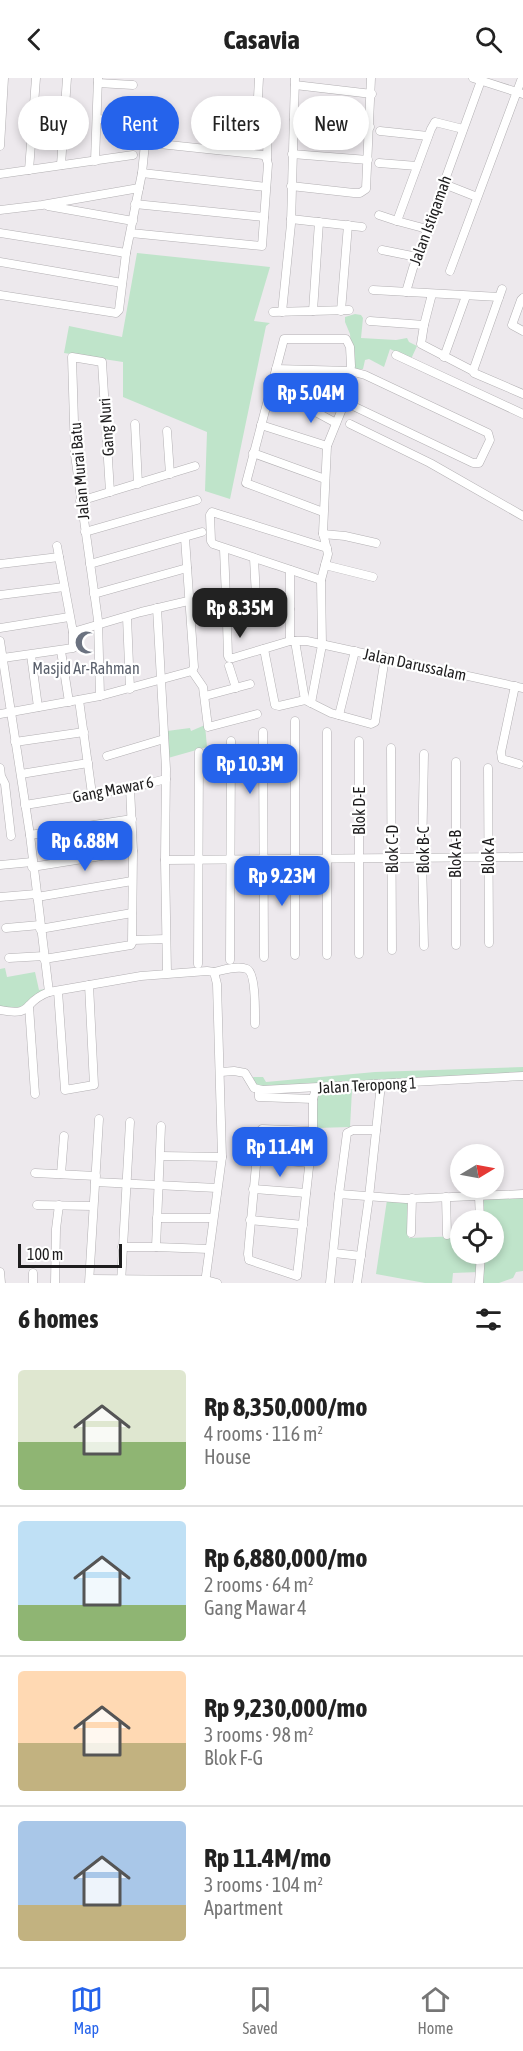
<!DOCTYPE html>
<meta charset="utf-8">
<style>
:root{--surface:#fff;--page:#f6f6f6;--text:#222;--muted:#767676;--line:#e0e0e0;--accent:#2563eb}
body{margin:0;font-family:"Asap Condensed",sans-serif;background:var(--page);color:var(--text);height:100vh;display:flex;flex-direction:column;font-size:22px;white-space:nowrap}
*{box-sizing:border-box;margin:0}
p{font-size:20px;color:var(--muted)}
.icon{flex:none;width:33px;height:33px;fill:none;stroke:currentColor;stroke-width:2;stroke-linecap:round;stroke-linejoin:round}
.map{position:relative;height:1205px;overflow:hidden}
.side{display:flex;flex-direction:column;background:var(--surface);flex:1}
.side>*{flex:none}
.hud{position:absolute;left:18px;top:18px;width:488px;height:54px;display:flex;gap:12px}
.needle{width:39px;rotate:80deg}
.controls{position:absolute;left:450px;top:1066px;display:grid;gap:12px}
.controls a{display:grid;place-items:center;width:54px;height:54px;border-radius:50%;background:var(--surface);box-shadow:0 3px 9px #0003;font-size:30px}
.scale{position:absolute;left:18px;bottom:15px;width:104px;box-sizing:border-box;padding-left:6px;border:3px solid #1e1d1e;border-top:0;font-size:16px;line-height:21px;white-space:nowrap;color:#1e1d1e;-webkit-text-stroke:4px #fff;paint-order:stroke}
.price{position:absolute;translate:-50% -51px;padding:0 14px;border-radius:12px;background:var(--accent);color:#fff;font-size:20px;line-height:39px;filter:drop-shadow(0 2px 3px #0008)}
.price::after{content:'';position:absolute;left:50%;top:36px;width:18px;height:14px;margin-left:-9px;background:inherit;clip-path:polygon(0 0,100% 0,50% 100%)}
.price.on{background:#222;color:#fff}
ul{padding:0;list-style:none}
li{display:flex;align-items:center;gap:18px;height:150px;padding:0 18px}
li+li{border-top:2px solid var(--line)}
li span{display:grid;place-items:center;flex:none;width:168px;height:120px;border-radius:6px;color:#555}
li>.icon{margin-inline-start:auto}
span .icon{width:72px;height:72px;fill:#fffc;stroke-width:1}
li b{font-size:26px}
h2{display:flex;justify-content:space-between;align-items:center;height:72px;padding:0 18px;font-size:26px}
.tag{padding:0 21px;border-radius:27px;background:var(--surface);box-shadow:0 3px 9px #0003;font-size:21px;line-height:54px}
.tag.on{background:var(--accent);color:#fff}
header{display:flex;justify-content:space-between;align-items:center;height:78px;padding:0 18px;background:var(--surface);font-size:27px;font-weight:700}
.tabs{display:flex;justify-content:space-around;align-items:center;height:84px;border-top:2px solid var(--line);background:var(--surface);font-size:16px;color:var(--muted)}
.tabs a{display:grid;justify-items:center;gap:3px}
.tabs .on{color:var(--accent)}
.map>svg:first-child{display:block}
.green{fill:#bfe4ca}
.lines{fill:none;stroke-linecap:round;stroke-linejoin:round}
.minor-casing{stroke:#b3b0b3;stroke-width:9}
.minor{stroke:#fff;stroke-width:8}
.labels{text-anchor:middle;stroke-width:4.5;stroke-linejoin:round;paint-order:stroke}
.street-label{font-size:16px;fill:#1e1d1e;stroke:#fff}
.worship-label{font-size:16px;fill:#5b616d;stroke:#fff}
</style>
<header><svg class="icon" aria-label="back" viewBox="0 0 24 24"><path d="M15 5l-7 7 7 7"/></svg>Casavia<svg class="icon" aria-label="search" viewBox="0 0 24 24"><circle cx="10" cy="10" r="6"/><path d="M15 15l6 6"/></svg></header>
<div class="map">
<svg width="523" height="1205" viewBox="0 0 523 1205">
<rect width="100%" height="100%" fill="#ede9ed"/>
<!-- green -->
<g class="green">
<path d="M137,175L270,189L254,243L270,245L266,248L230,421L205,413L207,354L123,319V284L64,275L69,248L122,259Z"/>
<path d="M355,236L361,237L363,240L361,260L396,262L407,260L409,264L417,268L411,281L390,271L384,289L369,281L365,282L363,291H353L350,256L345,244V239Z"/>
<path d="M205,647L207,669L168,680L167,653L190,650L191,653Z"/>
<path d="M5,890L7,899L35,894L39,912L45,911L21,932L0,929V891Z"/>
<path d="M523,989V997L260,1009L255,1006L253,999H263L266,1004L375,994Z"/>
<path d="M349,1011L352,1012L350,1049L316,1050L318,1014Z"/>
<path d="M523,1119V1193L516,1194L513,1200L499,1205H480L483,1176H494V1143H482L481,1121Z"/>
<path d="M387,1122H410L409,1160L460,1158V1176H478L479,1194L453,1195L452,1205H425L376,1196Z"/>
</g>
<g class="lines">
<defs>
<g id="minor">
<path d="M259,0L257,39L268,43L267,81"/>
<path d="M473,0L523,16"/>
<path d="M98,5L133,7"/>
<path d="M295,7L372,16"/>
<path d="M97,41L137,44"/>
<path d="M294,42L370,49"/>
<path d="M380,53L428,58"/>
<path d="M0,68L4,0"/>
<path d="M292,76L368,82"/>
<path d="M95,83L98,0"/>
<path d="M379,85L417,88"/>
<path d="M61,87L67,0"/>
<path d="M29,92L36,0"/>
<path d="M142,95L266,109"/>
<path d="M0,96L133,77"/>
<path d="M444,106L477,119"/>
<path d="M291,108L354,115H360L366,111L371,0"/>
<path d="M135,126L264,139"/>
<path d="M48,128L133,143"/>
<path d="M0,132L42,127L139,110"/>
<path d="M379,137L397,143"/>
<path d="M291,141L362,149"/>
<path d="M427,151L397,143L431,51L435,44L463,51"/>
<path d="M0,155L126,175"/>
<path d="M382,172L417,179"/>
<path d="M0,184L122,205"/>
<path d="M450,193L522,0"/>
<path d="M373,212L499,219"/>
<path d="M406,214L413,190L482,0"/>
<path d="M432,216L424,247L421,266L473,293L474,295L523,316"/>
<path d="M0,217L116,235L119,232L126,175L142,95L145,66L150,65L263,77L266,79L268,86L262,168L131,155"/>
<path d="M523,220L521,222L512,247L523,253"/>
<path d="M313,233L319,144"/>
<path d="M341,233L348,147"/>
<path d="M273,234L349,232"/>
<path d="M282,234L291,146L295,0"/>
<path d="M370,243L424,247"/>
<path d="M396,277L523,336"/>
<path d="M444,279L466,218"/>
<path d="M473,293L502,211"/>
<path d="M268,322L351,327L473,385H479L490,362L488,355L365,297L350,293L276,291"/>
<path d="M299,325L336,345"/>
<path d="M135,346L138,406"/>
<path d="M350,346L430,385L523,438"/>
<path d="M261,347L327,368"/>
<path d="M167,353L170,396"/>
<path d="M253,375L325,401"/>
<path d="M80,423L195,388"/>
<path d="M85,454L197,422"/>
<path d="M323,456L345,458L376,465"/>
<path d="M224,471L227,545L290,531"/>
<path d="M254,480L257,539"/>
<path d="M0,486L59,479"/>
<path d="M90,486L202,454"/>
<path d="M325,487L373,499"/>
<path d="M290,492V563H307L523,610"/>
<path d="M321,502L213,466L211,463L210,437L212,434L215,435L327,470"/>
<path d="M94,516L187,490"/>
<path d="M0,517L64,509"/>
<path d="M157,530L166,691L165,782L167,895"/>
<path d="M127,539L130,611"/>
<path d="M227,545L228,578L229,580H233L290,563"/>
<path d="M0,550L69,539"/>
<path d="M73,554L141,534L188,523"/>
<path d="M0,563L30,757L49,914"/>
<path d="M295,563L305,622L331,635L371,646L375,644L385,579"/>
<path d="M264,571L275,627L279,628L305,622"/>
<path d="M61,573L69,624"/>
<path d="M31,577L38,629"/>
<path d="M3,580L73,570V554L57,468"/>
<path d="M229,588L236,610"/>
<path d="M192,593L203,609L208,649L257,636"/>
<path d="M515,608L501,674L502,681L519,686"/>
<path d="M100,618L98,542L75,377L72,279L102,284L110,414"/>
<path d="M205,618L250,606"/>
<path d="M79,622L92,716"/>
<path d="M311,625L322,567L321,502L328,476L323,455L327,368L344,326L351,288L350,269L346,261H284L246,405L323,434"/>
<path d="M0,636L100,618L192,593L194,589L185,460"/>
<path d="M339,637L355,573"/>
<path d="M263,654L264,879"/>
<path d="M327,654V877"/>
<path d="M359,663V876"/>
<path d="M15,664L84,654"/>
<path d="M391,670L392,872"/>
<path d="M424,676L422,780L424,868"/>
<path d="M107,678L164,661"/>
<path d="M456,684V867"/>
<path d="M0,690L1,698L5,706L11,758"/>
<path d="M488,690L489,865"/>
<path d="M21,696L88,685"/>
<path d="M25,727L130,710L166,701"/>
<path d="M30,757L132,741"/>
<path d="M165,782L523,779"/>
<path d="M0,787L32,784"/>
<path d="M32,789L133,773"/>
<path d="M0,819L36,816"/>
<path d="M37,819L132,803"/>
<path d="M6,850L40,847"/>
<path d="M40,851L132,835"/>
<path d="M133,862L166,861"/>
<path d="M295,877V643"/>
<path d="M9,880L44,878"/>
<path d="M44,881L131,867L132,865L133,773L130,710"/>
<path d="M230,882L231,663"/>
<path d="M198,886L199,674"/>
<path d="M214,894C223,892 238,887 247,891C256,895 255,935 255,946"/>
<path d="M58,913L65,1012L94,1007L89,907"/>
<path d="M29,928L35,1016"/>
<path d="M0,932C35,939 21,924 49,914L141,898L207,893L214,894L217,906L222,1079L205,1205"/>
<path d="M221,994L234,993L245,995L254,1010L262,1012L523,998"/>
<path d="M259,1012V1019L313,1021"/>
<path d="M313,1053L262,1051L259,1054L248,1176L249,1182L297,1198L313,1053V1021L316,1010"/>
<path d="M161,1078L222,1079"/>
<path d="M256,1080L309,1085"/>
<path d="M35,1095L96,1098"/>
<path d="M61,1096L64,1058"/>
<path d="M95,1104L217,1110"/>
<path d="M253,1111L306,1115"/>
<path d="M339,1116L347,1055L353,1052H376"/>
<path d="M479,1118L480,1143"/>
<path d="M446,1119L447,1157"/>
<path d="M37,1127L93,1128"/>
<path d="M157,1140H213"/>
<path d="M250,1142L303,1147"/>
<path d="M411,1155L412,1120"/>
<path d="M122,1169H156L161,1048"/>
<path d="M156,1169L209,1171"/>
<path d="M334,1175L361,1178"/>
<path d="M0,1194L1,1205"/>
<path d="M90,1201L206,1202L217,1205"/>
<path d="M33,1205V1195"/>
<path d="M55,1205L56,1151L59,1127"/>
<path d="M89,1205L99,1041"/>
<path d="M121,1205L130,1044"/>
<path d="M330,1205L339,1116L406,1121L523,1116"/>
<path d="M357,1205L369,1119L381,1006"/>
<path d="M479,1205L481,1176"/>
</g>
</defs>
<!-- minor casing -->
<use href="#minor" class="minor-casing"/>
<!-- minor -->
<use href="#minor" class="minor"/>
</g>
<!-- icons -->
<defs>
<symbol id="mosque-bare" viewBox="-9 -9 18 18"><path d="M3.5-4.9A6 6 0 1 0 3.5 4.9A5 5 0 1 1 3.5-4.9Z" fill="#6b7280" stroke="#fff" stroke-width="2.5" paint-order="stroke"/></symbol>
</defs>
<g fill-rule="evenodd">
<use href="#mosque-bare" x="70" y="548" width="33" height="33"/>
</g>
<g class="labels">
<!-- street labels -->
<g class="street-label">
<text transform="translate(430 142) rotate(-70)" y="6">Jalan Istiqamah</text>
<text transform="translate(106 349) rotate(-94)" y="6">Gang Nuri</text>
<text transform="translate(79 393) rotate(-95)" y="6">Jalan Murai Batu</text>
<text transform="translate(415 586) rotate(12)" y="6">Jalan Darussalam</text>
<text transform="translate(113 711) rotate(-11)" y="6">Gang Mawar 6</text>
<text transform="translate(359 733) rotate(-90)" y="6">Blok D-E</text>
<text transform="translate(392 771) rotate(-90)" y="6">Blok C-D</text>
<text transform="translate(423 772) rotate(-90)" y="6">Blok B-C</text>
<text transform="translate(455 776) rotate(-90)" y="6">Blok A-B</text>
<text transform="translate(488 778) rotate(-90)" y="6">Blok A</text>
<text transform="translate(367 1007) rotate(-3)" y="6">Jalan Teropong 1</text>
</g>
<!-- worship labels -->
<g class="worship-label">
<text x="86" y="596">Masjid Ar-Rahman</text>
</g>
</g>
</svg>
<div class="controls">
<a><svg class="needle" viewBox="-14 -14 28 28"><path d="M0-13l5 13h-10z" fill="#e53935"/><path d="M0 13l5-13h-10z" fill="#767676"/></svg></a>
<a><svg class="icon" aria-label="locate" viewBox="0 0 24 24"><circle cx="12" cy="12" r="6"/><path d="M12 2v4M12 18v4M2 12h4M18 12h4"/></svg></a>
</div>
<div class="scale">100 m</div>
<b class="price" style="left:311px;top:346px">Rp 5.04M</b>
<b class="price on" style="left:240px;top:561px">Rp 8.35M</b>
<b class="price" style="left:250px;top:717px">Rp 10.3M</b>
<b class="price" style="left:85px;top:794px">Rp 6.88M</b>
<b class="price" style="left:282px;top:829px">Rp 9.23M</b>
<b class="price" style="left:280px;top:1100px">Rp 11.4M</b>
<div class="hud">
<a class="tag">Buy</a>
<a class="tag on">Rent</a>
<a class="tag">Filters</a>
<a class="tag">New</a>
</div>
</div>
<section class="side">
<h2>6 homes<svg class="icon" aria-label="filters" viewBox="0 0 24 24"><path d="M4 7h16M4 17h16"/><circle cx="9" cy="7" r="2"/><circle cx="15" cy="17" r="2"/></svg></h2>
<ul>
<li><span style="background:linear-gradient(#dfe7d0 60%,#8fb573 0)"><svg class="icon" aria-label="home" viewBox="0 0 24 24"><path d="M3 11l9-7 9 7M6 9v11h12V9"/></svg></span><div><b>Rp 8,350,000/mo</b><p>4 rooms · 116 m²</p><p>House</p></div></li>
<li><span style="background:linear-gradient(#bfe0f5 70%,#8fb573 0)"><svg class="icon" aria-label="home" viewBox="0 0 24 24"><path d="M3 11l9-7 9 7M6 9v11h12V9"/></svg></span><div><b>Rp 6,880,000/mo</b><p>2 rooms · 64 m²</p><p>Gang Mawar 4</p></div></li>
<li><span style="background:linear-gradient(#ffd9b3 60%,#c2b280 0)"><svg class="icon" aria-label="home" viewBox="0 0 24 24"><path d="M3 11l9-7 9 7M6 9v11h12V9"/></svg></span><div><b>Rp 9,230,000/mo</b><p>3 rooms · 98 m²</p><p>Blok F-G</p></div></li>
<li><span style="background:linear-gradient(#a9c7e8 70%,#c2b280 0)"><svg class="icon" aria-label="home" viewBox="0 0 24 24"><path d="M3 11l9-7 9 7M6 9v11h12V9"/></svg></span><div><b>Rp 11.4M/mo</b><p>3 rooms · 104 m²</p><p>Apartment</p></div></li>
</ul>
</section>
<nav class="tabs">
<a class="on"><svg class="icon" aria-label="map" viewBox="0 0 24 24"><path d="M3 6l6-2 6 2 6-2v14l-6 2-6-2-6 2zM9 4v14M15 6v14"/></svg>Map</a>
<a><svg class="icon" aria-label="saved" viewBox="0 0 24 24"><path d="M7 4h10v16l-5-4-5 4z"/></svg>Saved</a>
<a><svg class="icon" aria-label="home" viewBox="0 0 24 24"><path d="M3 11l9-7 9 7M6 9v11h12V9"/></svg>Home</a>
</nav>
